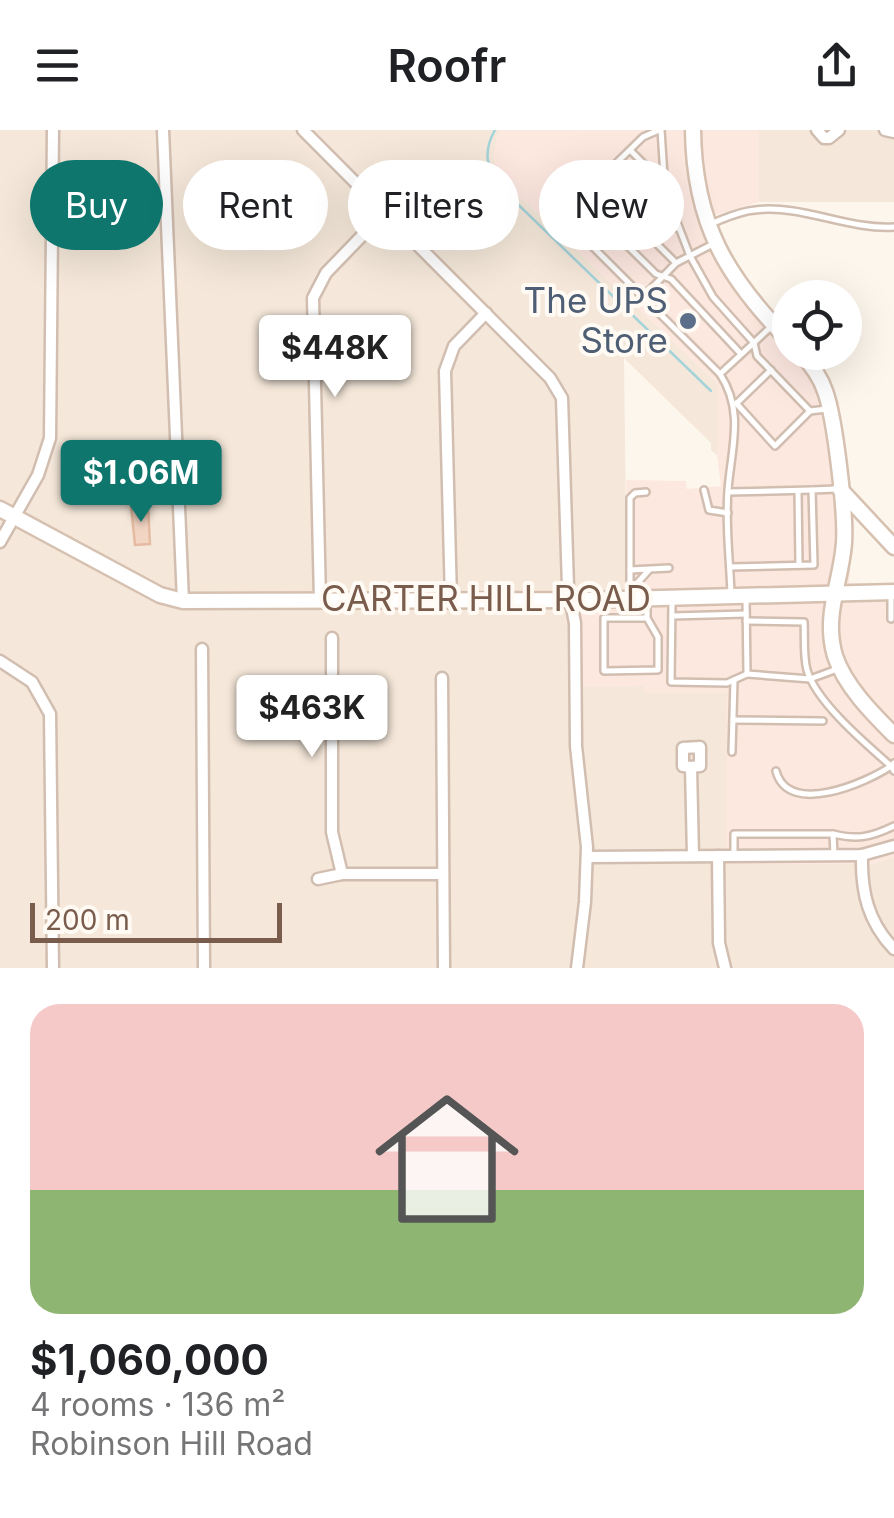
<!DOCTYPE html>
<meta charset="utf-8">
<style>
:root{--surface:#fff;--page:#f2f2f2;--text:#202124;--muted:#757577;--accent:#0f766e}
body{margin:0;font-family:Inter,sans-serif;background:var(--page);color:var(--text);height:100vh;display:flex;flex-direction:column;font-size:38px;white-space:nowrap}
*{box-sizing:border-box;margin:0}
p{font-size:32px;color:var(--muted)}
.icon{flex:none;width:55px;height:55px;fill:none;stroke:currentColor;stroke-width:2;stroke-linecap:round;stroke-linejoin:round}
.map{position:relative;height:838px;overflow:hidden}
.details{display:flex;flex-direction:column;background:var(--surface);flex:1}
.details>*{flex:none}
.guide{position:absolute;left:30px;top:30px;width:835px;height:90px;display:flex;gap:20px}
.buttons{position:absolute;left:772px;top:150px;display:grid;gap:20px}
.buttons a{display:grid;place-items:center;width:90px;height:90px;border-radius:50%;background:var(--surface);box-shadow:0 10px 40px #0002;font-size:50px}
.scale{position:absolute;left:30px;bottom:25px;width:252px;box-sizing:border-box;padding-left:10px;border:5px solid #7a5c4d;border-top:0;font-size:28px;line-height:35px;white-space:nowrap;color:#7a5c4d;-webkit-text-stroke:8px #fffaf3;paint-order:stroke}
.price{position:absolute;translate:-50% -85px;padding:0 22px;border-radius:10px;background:#fff;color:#222;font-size:32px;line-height:65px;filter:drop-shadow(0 2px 5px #0008)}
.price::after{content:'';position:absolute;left:50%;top:60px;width:30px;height:22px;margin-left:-15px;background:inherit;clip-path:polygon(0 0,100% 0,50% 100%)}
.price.on{background:var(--accent);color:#fff}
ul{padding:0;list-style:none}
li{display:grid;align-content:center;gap:20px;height:530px;padding:0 30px}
li span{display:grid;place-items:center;height:310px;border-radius:30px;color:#555}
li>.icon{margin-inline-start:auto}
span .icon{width:180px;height:180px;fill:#fffc;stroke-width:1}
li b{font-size:42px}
.pill{padding:0 35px;border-radius:45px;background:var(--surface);box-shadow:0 10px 40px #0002;font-size:35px;line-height:90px}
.pill.on{background:var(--accent);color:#fff}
header{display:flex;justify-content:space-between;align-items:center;height:130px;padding:0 30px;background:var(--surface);font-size:45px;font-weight:600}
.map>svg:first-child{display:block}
.residential{fill:#f5e8da}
.commercial{fill:#fde8e0}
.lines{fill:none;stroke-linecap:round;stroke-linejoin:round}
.stream{stroke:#a5d3da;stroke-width:2.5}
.building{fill:#f3d5c3;stroke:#e6bba3;stroke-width:2.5}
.service-casing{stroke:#d1beb0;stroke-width:10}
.minor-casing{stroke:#d1beb0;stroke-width:15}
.secondary-casing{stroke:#d6c0b0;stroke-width:19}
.service{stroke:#fff;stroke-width:5}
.minor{stroke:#fff;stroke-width:10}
.secondary{stroke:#fff;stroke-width:14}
.service-dot{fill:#5c6f8a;stroke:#fffaf3;stroke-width:4}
.labels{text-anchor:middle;stroke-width:8;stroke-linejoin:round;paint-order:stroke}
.service-label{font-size:35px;fill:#4e5e75;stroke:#fffaf3;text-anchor:end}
.street-label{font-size:35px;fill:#7a5c4d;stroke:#fffaf3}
</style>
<header><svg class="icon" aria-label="menu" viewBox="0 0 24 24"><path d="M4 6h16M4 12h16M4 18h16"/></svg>Roofr<svg class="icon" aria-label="share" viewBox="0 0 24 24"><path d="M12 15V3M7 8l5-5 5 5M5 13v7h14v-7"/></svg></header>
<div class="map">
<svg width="894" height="838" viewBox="0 0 894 838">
<rect width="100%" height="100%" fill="#fdf6ec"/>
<!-- residential -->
<g class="residential">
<path d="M0,0H502L497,7L498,46L717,253V325L711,320V313L624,228L627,476L645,562L727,563V734H873L894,727V838H0Z"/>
<rect x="759" y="0" width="135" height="72"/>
</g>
<!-- commercial -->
<path class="commercial" d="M502,0H759V72L715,85L736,135L769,179L790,200V222L812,223L817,227L839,274L854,391L849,453H894V727L873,734H727V563H645L644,556L580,557L579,478L627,476L626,350L686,351L687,359L721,356L717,325V253L498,46L493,27L497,7Z"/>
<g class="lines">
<!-- stream -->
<path class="stream" d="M495,0C483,21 486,38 500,57L711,261"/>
</g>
<!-- building -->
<path class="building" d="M148,375L150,414L135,415L131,376Z"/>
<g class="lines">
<defs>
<g id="service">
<path d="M659,0L643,7L562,86L720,244C745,282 731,319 728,360C725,394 730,430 731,465"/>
<path d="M661,0L665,61L690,126L713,167L754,213L757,226L810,281L827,279"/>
<path d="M631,21L662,52"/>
<path d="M612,37L667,93L677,98"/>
<path d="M596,53L676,133"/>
<path d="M580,69L656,144L671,149L741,224"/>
<path d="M710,94C724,89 739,81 755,80C802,74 847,100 894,97"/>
<path d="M643,167L676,133L715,113"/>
<path d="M720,244L773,195"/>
<path d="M736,273L775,316L810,281"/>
<path d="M737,273L771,240"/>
<path d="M704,360L709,380L728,383"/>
<path d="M798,361L799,435"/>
<path d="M728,362L812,360"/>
<path d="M730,437L814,435L812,360L836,359"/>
<path d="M630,440L669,438"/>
<path d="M631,460L649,440"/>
<path d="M630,467V368L635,363L646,362"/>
<path d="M746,470L747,544L810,549L840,538"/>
<path d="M647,472V488L658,507V540L604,541V488H647"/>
<path d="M672,472L671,552L727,553L747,544"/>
<path d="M672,486L746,484"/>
<path d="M891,489V465"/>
<path d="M746,491L804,492C805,507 803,525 807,540C816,572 866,614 891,636L894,633"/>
<path d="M733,590L823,591"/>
<path d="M732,622L734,550"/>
<path d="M776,641C788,687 866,653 891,636L894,641"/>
<path d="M734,723V704H833"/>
<path d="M834,725L833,704C858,710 871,707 894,696"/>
</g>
<g id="minor">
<path d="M163,0L183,471"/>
<path d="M303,0L550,248L562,268L568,457L575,493L576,616L587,717L585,772L577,838"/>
<path d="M817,0L824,8H829L839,0"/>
<path d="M885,0L894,2"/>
<path d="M0,412L38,345L50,308L53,0"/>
<path d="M320,470L313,168L326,143L384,83"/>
<path d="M451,470L445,241L454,216L486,183"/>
<path d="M332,508V702L342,744"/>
<path d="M202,519L204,838"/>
<path d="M0,531L32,552L50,584L53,838"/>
<path d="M442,548L444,838"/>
<path d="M691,637L700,636V617L683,618V636L691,637L693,726"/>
<path d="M862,725C861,762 868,792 894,819"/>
<path d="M718,726L719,813L725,838"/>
<path d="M587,727L862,725L894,716"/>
<path d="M318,749L342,744H443"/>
</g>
<g id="secondary">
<path d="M693,0C694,93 726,147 790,212"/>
<path d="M800,222C811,234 820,246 825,261C835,288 846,383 844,413C841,453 823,485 835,526C845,556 872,583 894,605"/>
<path d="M840,359L894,417"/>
<path d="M0,379L160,465L183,471L585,470L894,462"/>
</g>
</defs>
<!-- service casing -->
<use href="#service" class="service-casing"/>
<!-- minor casing -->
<use href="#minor" class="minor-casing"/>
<!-- secondary casing -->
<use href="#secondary" class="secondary-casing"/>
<!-- service -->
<use href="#service" class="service"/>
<!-- minor -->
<use href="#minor" class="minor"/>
<!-- secondary -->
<use href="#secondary" class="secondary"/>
</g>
<!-- markers -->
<circle class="service-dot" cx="688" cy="191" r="10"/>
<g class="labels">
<!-- service labels -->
<g class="service-label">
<text x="668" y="183">The UPS<tspan x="668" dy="40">Store</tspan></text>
</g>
<!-- street labels -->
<g class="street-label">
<text x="486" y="481">CARTER HILL ROAD</text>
</g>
</g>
</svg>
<div class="buttons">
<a><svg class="icon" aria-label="locate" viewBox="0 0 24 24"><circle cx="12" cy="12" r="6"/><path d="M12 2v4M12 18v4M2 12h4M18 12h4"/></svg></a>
</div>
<div class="scale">200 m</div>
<b class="price" style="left:335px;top:270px">$448K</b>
<b class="price on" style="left:141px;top:395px">$1.06M</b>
<b class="price" style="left:312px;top:630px">$463K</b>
<div class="guide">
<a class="pill on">Buy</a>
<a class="pill">Rent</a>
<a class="pill">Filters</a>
<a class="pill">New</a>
</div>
</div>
<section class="details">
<ul>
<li><span style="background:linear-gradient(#f6c9c9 60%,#8fb573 0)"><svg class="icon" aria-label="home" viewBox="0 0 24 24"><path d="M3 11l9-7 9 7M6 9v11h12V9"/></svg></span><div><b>$1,060,000</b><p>4 rooms · 136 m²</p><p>Robinson Hill Road</p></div></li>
</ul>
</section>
